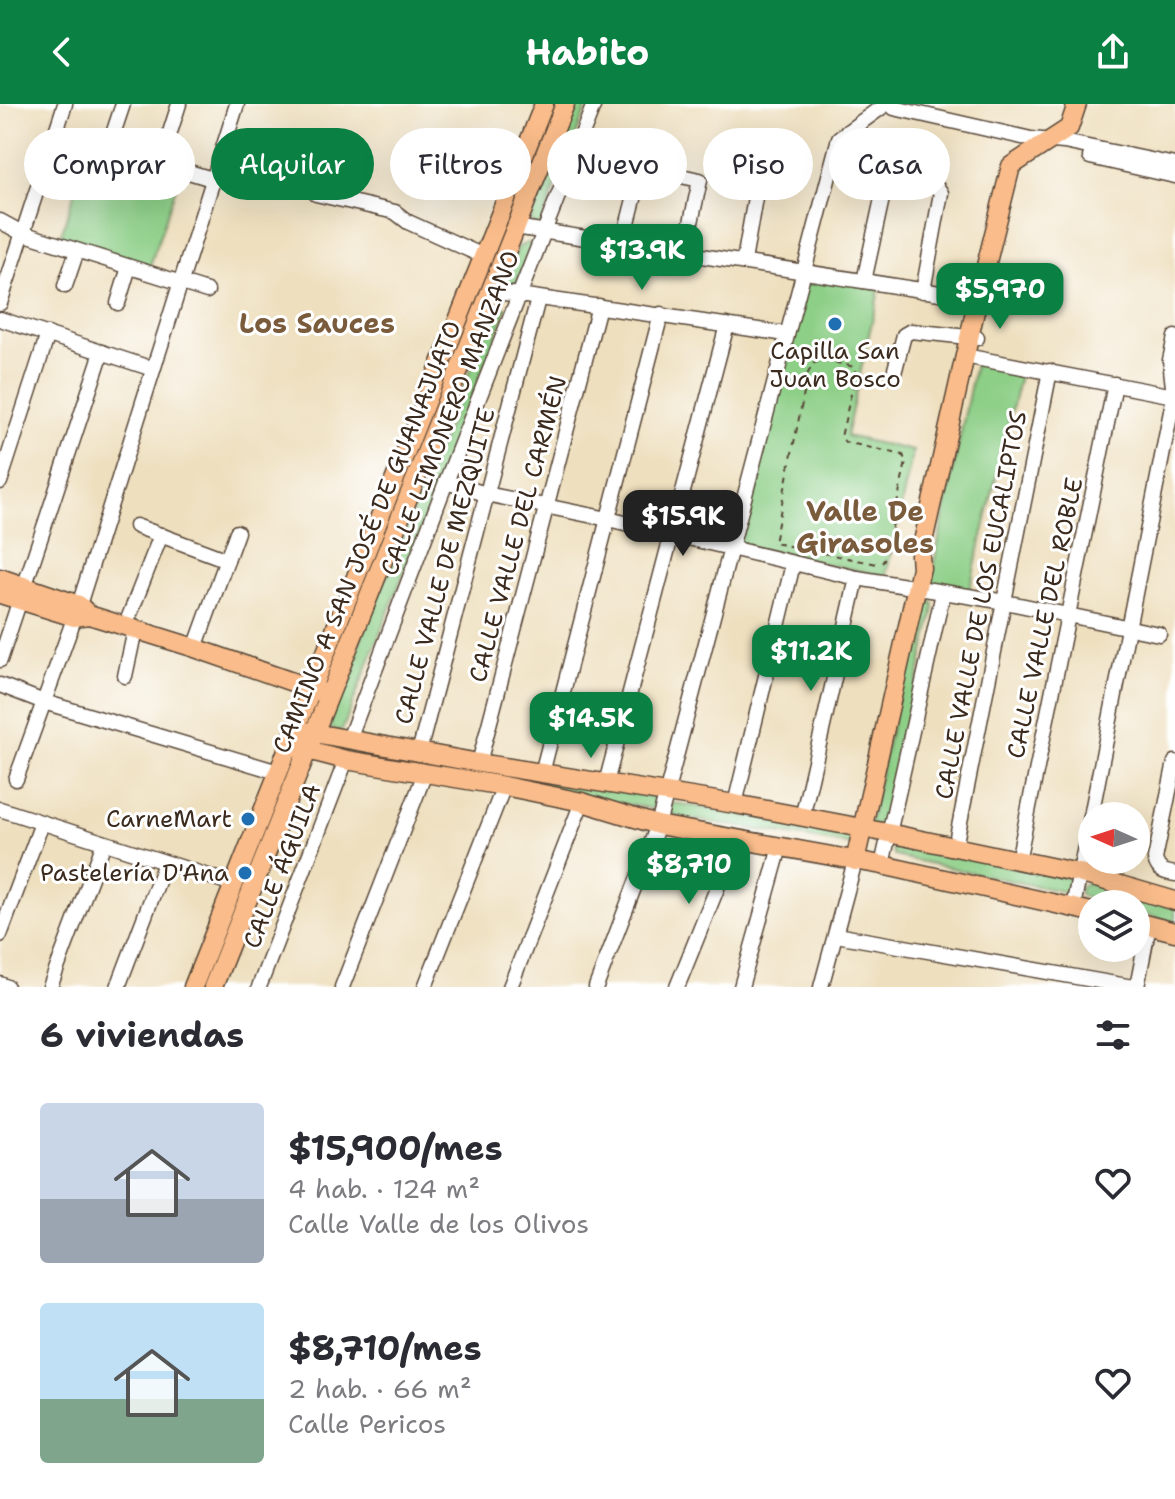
<!DOCTYPE html>
<html lang="es">
<meta charset="utf-8">
<style>
:root{--surface:#fff;--page:#f2f2f3;--text:#2b2b33;--muted:#7c7c81;--accent:#0b8043}
body{margin:0;font-family:"Shantell Sans",sans-serif;background:var(--page);color:var(--text);height:100vh;display:flex;flex-direction:column;font-size:30px;white-space:nowrap}
*{box-sizing:border-box;margin:0}
p{font-size:26px;color:var(--muted)}
.icon{flex:none;width:44px;height:44px;fill:none;stroke:currentColor;stroke-width:2;stroke-linecap:round;stroke-linejoin:round}
.map{position:relative;height:883px;overflow:hidden}
.details{display:flex;flex-direction:column;background:var(--surface);flex:1}
.details>*{flex:none}
.banner{position:absolute;left:24px;top:24px;width:1128px;height:72px;display:flex;gap:16px}
.needle{width:52px;rotate:273deg}
.controls{position:absolute;left:1078px;top:698px;display:grid;gap:16px}
.controls a{display:grid;place-items:center;width:72px;height:72px;border-radius:50%;background:var(--surface);box-shadow:0 8px 32px #0002;font-size:40px}
.price{position:absolute;translate:-50% -68px;padding:0 18px;border-radius:16px;background:var(--accent);color:#fff;font-size:26px;line-height:52px;filter:drop-shadow(0 2px 4px #0008)}
.price::after{content:'';position:absolute;left:50%;top:48px;width:24px;height:18px;margin-left:-12px;background:inherit;clip-path:polygon(0 0,100% 0,50% 100%)}
.price.selected{background:#222;color:#fff}
ul{padding:0;list-style:none}
li{display:flex;align-items:center;gap:24px;height:200px;padding:0 40px}
li span{display:grid;place-items:center;flex:none;width:224px;height:160px;border-radius:8px;color:#555}
li>.icon{margin-inline-start:auto}
span .icon{width:96px;height:96px;fill:#fffc;stroke-width:1}
li b{font-size:34px}
h2{display:flex;justify-content:space-between;align-items:center;height:96px;padding:0 40px;font-size:34px}
.chip{padding:0 28px;border-radius:36px;background:var(--surface);box-shadow:0 8px 32px #0002;font-size:28px;line-height:72px}
.chip.selected{background:var(--accent);color:#fff}
header{display:flex;justify-content:space-between;align-items:center;height:104px;padding:0 40px;background:var(--accent);color:#fff;font-size:36px;font-weight:700}
.map>svg:first-child{display:block}
.green{fill:#8dcf87;stroke:#647c52;stroke-width:2}
.lines{fill:none;stroke-linecap:round;stroke-linejoin:round}
.minor-casing{stroke:#564536;stroke-width:17}
.major-casing{stroke:#564536;stroke-width:21}
.path{stroke:#564536;stroke-width:2;stroke-dasharray:6 6;stroke-linecap:butt}
.minor{stroke:#fff;stroke-width:14}
.major{stroke:#f9bc8a;stroke-width:18}
.poi-dot{fill:#1f6fb2;stroke:#fff;stroke-width:3}
.labels{text-anchor:middle;stroke-width:6;stroke-linejoin:round;paint-order:stroke}
.poi-label{font-size:24px;fill:#3b2a1e;stroke:#fff;text-anchor:end}
.street-label{font-size:24px;fill:#3b2a1e;stroke:#fff}
.quarter-label{font-size:28px;font-weight:bold;fill:#7a5c3d;stroke:#fff}
</style>
<header><svg class="icon" aria-label="back" viewBox="0 0 24 24"><path d="M15 5l-7 7 7 7"/></svg>Habito<svg class="icon" aria-label="share" viewBox="0 0 24 24"><path d="M12 15V3M7 8l5-5 5 5M5 13v7h14v-7"/></svg></header>
<div class="map">
<svg width="1175" height="883" viewBox="0 0 1175 883">
<rect width="100%" height="100%" fill="#fff"/>
<filter id="ink" filterUnits="userSpaceOnUse"><feTurbulence type="fractalNoise" baseFrequency=".0125" numOctaves="2"/><feDisplacementMap in="SourceGraphic" scale="16" xChannelSelector="R" yChannelSelector="G"/><feConvolveMatrix kernelMatrix="1 2 1 2 8 2 1 2 1" color-interpolation-filters="sRGB"/></filter>
<filter id="wash" filterUnits="userSpaceOnUse"><feTurbulence type="fractalNoise" baseFrequency=".006" numOctaves="4" result="noise"/><feDisplacementMap in="SourceGraphic" scale="32" xChannelSelector="R" yChannelSelector="G"/><feGaussianBlur stdDeviation="1.8" result="paint"/><feColorMatrix in="noise" values="0 0 0 0 0 0 0 0 0 0 0 0 0 0 0 0 0 1.4 0 .05"/><feComposite in="paint" operator="in"/></filter>
<g filter="url(#wash)">
<rect width="100%" height="100%" fill="#eedfbe"/>
<!-- green -->
<g class="green">
<path d="M574,0H588L540,123L531,118L532,108Z"/>
<path d="M89,47L179,74L148,168L58,139Z"/>
<path d="M528,139L532,142L514,185L507,184L505,178L518,143Z"/>
<path d="M804,169L880,182L846,332L913,347L886,472L736,442Z"/>
<path d="M499,202L507,204L343,624L339,627L331,625L328,617L494,207Z"/>
<path d="M976,255L1022,263L969,488L930,479Z"/>
<path d="M928,494L934,500L933,510L884,719L869,722L918,503L924,495Z"/>
<path d="M321,634L660,694L656,704H649L336,652L317,640Z"/>
<path d="M675,699L849,729L854,730L853,741L673,712L668,704Z"/>
<path d="M897,738L1068,774L1072,779L1071,784L1065,788L895,752L892,747Z"/>
<path d="M1086,779L1175,804V818L1136,808V800C1117,800 1096,802 1080,790V783Z"/>
</g>
</g>
<g filter="url(#ink)">
<g class="lines">
<defs>
<g id="minor">
<path d="M894,4L1031,35L1064,38L1175,61"/>
<path d="M56,28L212,75"/>
<path d="M108,45L123,0"/>
<path d="M727,53L742,62L757,82L744,157"/>
<path d="M1090,53L1175,72"/>
<path d="M160,60L179,0"/>
<path d="M316,90L395,108L408,118L483,152"/>
<path d="M0,117L22,129L207,187"/>
<path d="M515,123L985,196"/>
<path d="M623,138L642,64L700,76L685,147"/>
<path d="M864,177L886,76L889,73C905,72 933,74 941,89L923,187"/>
<path d="M65,182L77,147"/>
<path d="M491,187L786,230"/>
<path d="M0,199L65,0"/>
<path d="M118,199L129,163"/>
<path d="M0,215L153,265"/>
<path d="M965,252L1174,292"/>
<path d="M893,273L904,231L911,227L977,234"/>
<path d="M0,378L48,230"/>
<path d="M446,378L486,390L608,415L857,474L1005,498L1159,530"/>
<path d="M136,422L227,456"/>
<path d="M125,523L161,431"/>
<path d="M195,544L237,428"/>
<path d="M0,556L102,248"/>
<path d="M125,572L135,526"/>
<path d="M0,581L44,598L278,668"/>
<path d="M349,635L446,378L594,0"/>
<path d="M419,648L538,195"/>
<path d="M1175,658L1155,755C1158,767 1164,768 1175,770"/>
<path d="M479,659L599,202"/>
<path d="M542,669L661,210"/>
<path d="M16,675L79,501L237,0"/>
<path d="M606,679L727,221"/>
<path d="M735,700L793,460"/>
<path d="M0,705L233,780"/>
<path d="M802,714L857,474"/>
<path d="M955,743L1050,267"/>
<path d="M1018,757L1115,280"/>
<path d="M882,761L943,489"/>
<path d="M1073,803L1174,292L1170,256L1175,233"/>
<path d="M0,831L42,719"/>
<path d="M836,831L1133,883"/>
<path d="M0,880L7,883"/>
<path d="M50,883L104,739"/>
<path d="M118,883L165,759"/>
<path d="M259,883L346,656"/>
<path d="M342,883L425,669"/>
<path d="M425,883L504,682"/>
<path d="M510,883L582,698"/>
<path d="M596,883L658,721L839,34L886,0"/>
<path d="M677,883L737,735"/>
<path d="M741,883L780,743"/>
<path d="M821,883L855,757"/>
<path d="M1137,883L1149,821"/>
</g>
<g id="major">
<path d="M0,474L79,501L89,511"/>
<path d="M0,490L74,513L89,511L195,544L321,588"/>
<path d="M303,627L479,659L735,700L888,729L1079,769L1175,797"/>
<path d="M296,643L346,656L504,682L582,698L658,721L882,761L1092,808"/>
<path d="M855,757L921,464L920,451L978,194L1011,62L1069,24L1077,0"/>
<path d="M1136,818L1175,828"/>
<path d="M193,883L544,0"/>
<path d="M213,883L565,0"/>
</g>
</defs>
<!-- minor casing -->
<use href="#minor" class="minor-casing"/>
<!-- major casing -->
<use href="#major" class="major-casing"/>
<!-- path -->
<path class="path" d="M823,256L855,263V273L841,333L845,338L903,351L906,358L886,451L883,458L877,460L774,439L808,269L814,259Z"/>
<!-- minor -->
<use href="#minor" class="minor"/>
<!-- major -->
<use href="#major" class="major"/>
</g>
</g>
<!-- markers -->
<g class="poi-dot">
<circle cx="835" cy="220" r="8"/>
<circle cx="248" cy="715" r="8"/>
<circle cx="245" cy="769" r="8"/>
</g>
<g class="labels">
<!-- poi labels -->
<g class="poi-label">
<text x="835" y="255" text-anchor="middle">Capilla San<tspan x="835" dy="28">Juan Bosco</tspan></text>
<text x="232" y="723">CarneMart</text>
<text x="229" y="777">Pastelería D'Ana</text>
</g>
<!-- street labels -->
<g class="street-label">
<text transform="translate(450 309) rotate(-69)" y="8">CALLE LIMONERO MANZANO</text>
<text transform="translate(518 425) rotate(-75)" y="8">CALLE VALLE DEL CARMÉN</text>
<text transform="translate(367 433) rotate(-68)" y="8">CAMINO A SAN JOSÉ DE GUANAJUATO</text>
<text transform="translate(445 462) rotate(-75)" y="8">CALLE VALLE DE MEZQUITE</text>
<text transform="translate(981 501) rotate(-79)" y="8">CALLE VALLE DE LOS EUCALIPTOS</text>
<text transform="translate(1045 514) rotate(-78)" y="8">CALLE VALLE DEL ROBLE</text>
<text transform="translate(282 762) rotate(-69)" y="8">CALLE ÁGUILA</text>
</g>
<!-- quarter labels -->
<g class="quarter-label">
<text x="317" y="229">Los Sauces</text>
<text x="865" y="417">Valle De<tspan x="865" dy="32">Girasoles</tspan></text>
</g>
</g>
</svg>
<div class="controls">
<a><svg class="needle" viewBox="-14 -14 28 28"><path d="M0-13l5 13h-10z" fill="#e53935"/><path d="M0 13l5-13h-10z" fill="#7c7c81"/></svg></a>
<a><svg class="icon" aria-label="layers" viewBox="0 0 24 24"><path d="M12 4l9 5-9 5-9-5zM3 14l9 5 9-5"/></svg></a>
</div>
<b class="price" style="left:642px;top:188px">$13.9K</b>
<b class="price" style="left:1000px;top:227px">$5,970</b>
<b class="price selected" style="left:683px;top:454px">$15.9K</b>
<b class="price" style="left:811px;top:589px">$11.2K</b>
<b class="price" style="left:591px;top:656px">$14.5K</b>
<b class="price" style="left:689px;top:802px">$8,710</b>
<div class="banner">
<a class="chip">Comprar</a>
<a class="chip selected">Alquilar</a>
<a class="chip">Filtros</a>
<a class="chip">Nuevo</a>
<a class="chip">Piso</a>
<a class="chip">Casa</a>
</div>
</div>
<section class="details">
<h2>6 viviendas<svg class="icon" aria-label="filters" viewBox="0 0 24 24"><path d="M4 7h16M4 17h16"/><circle cx="9" cy="7" r="2"/><circle cx="15" cy="17" r="2"/></svg></h2>
<ul>
<li><span style="background:linear-gradient(#c9d6e8 60%,#9aa5b1 0)"><svg class="icon" aria-label="home" viewBox="0 0 24 24"><path d="M3 11l9-7 9 7M6 9v11h12V9"/></svg></span><div><b>$15,900/mes</b><p>4 hab. · 124 m²</p><p>Calle Valle de los Olivos</p></div><svg class="icon" aria-label="heart" viewBox="0 0 24 24"><path d="M12 20l-8-8c-3-5 5-10 8-4 3-6 11-1 8 4z"/></svg></li>
<li><span style="background:linear-gradient(#bfe0f5 60%,#7fa58c 0)"><svg class="icon" aria-label="home" viewBox="0 0 24 24"><path d="M3 11l9-7 9 7M6 9v11h12V9"/></svg></span><div><b>$8,710/mes</b><p>2 hab. · 66 m²</p><p>Calle Pericos</p></div><svg class="icon" aria-label="heart" viewBox="0 0 24 24"><path d="M12 20l-8-8c-3-5 5-10 8-4 3-6 11-1 8 4z"/></svg></li>
</ul>
</section>
